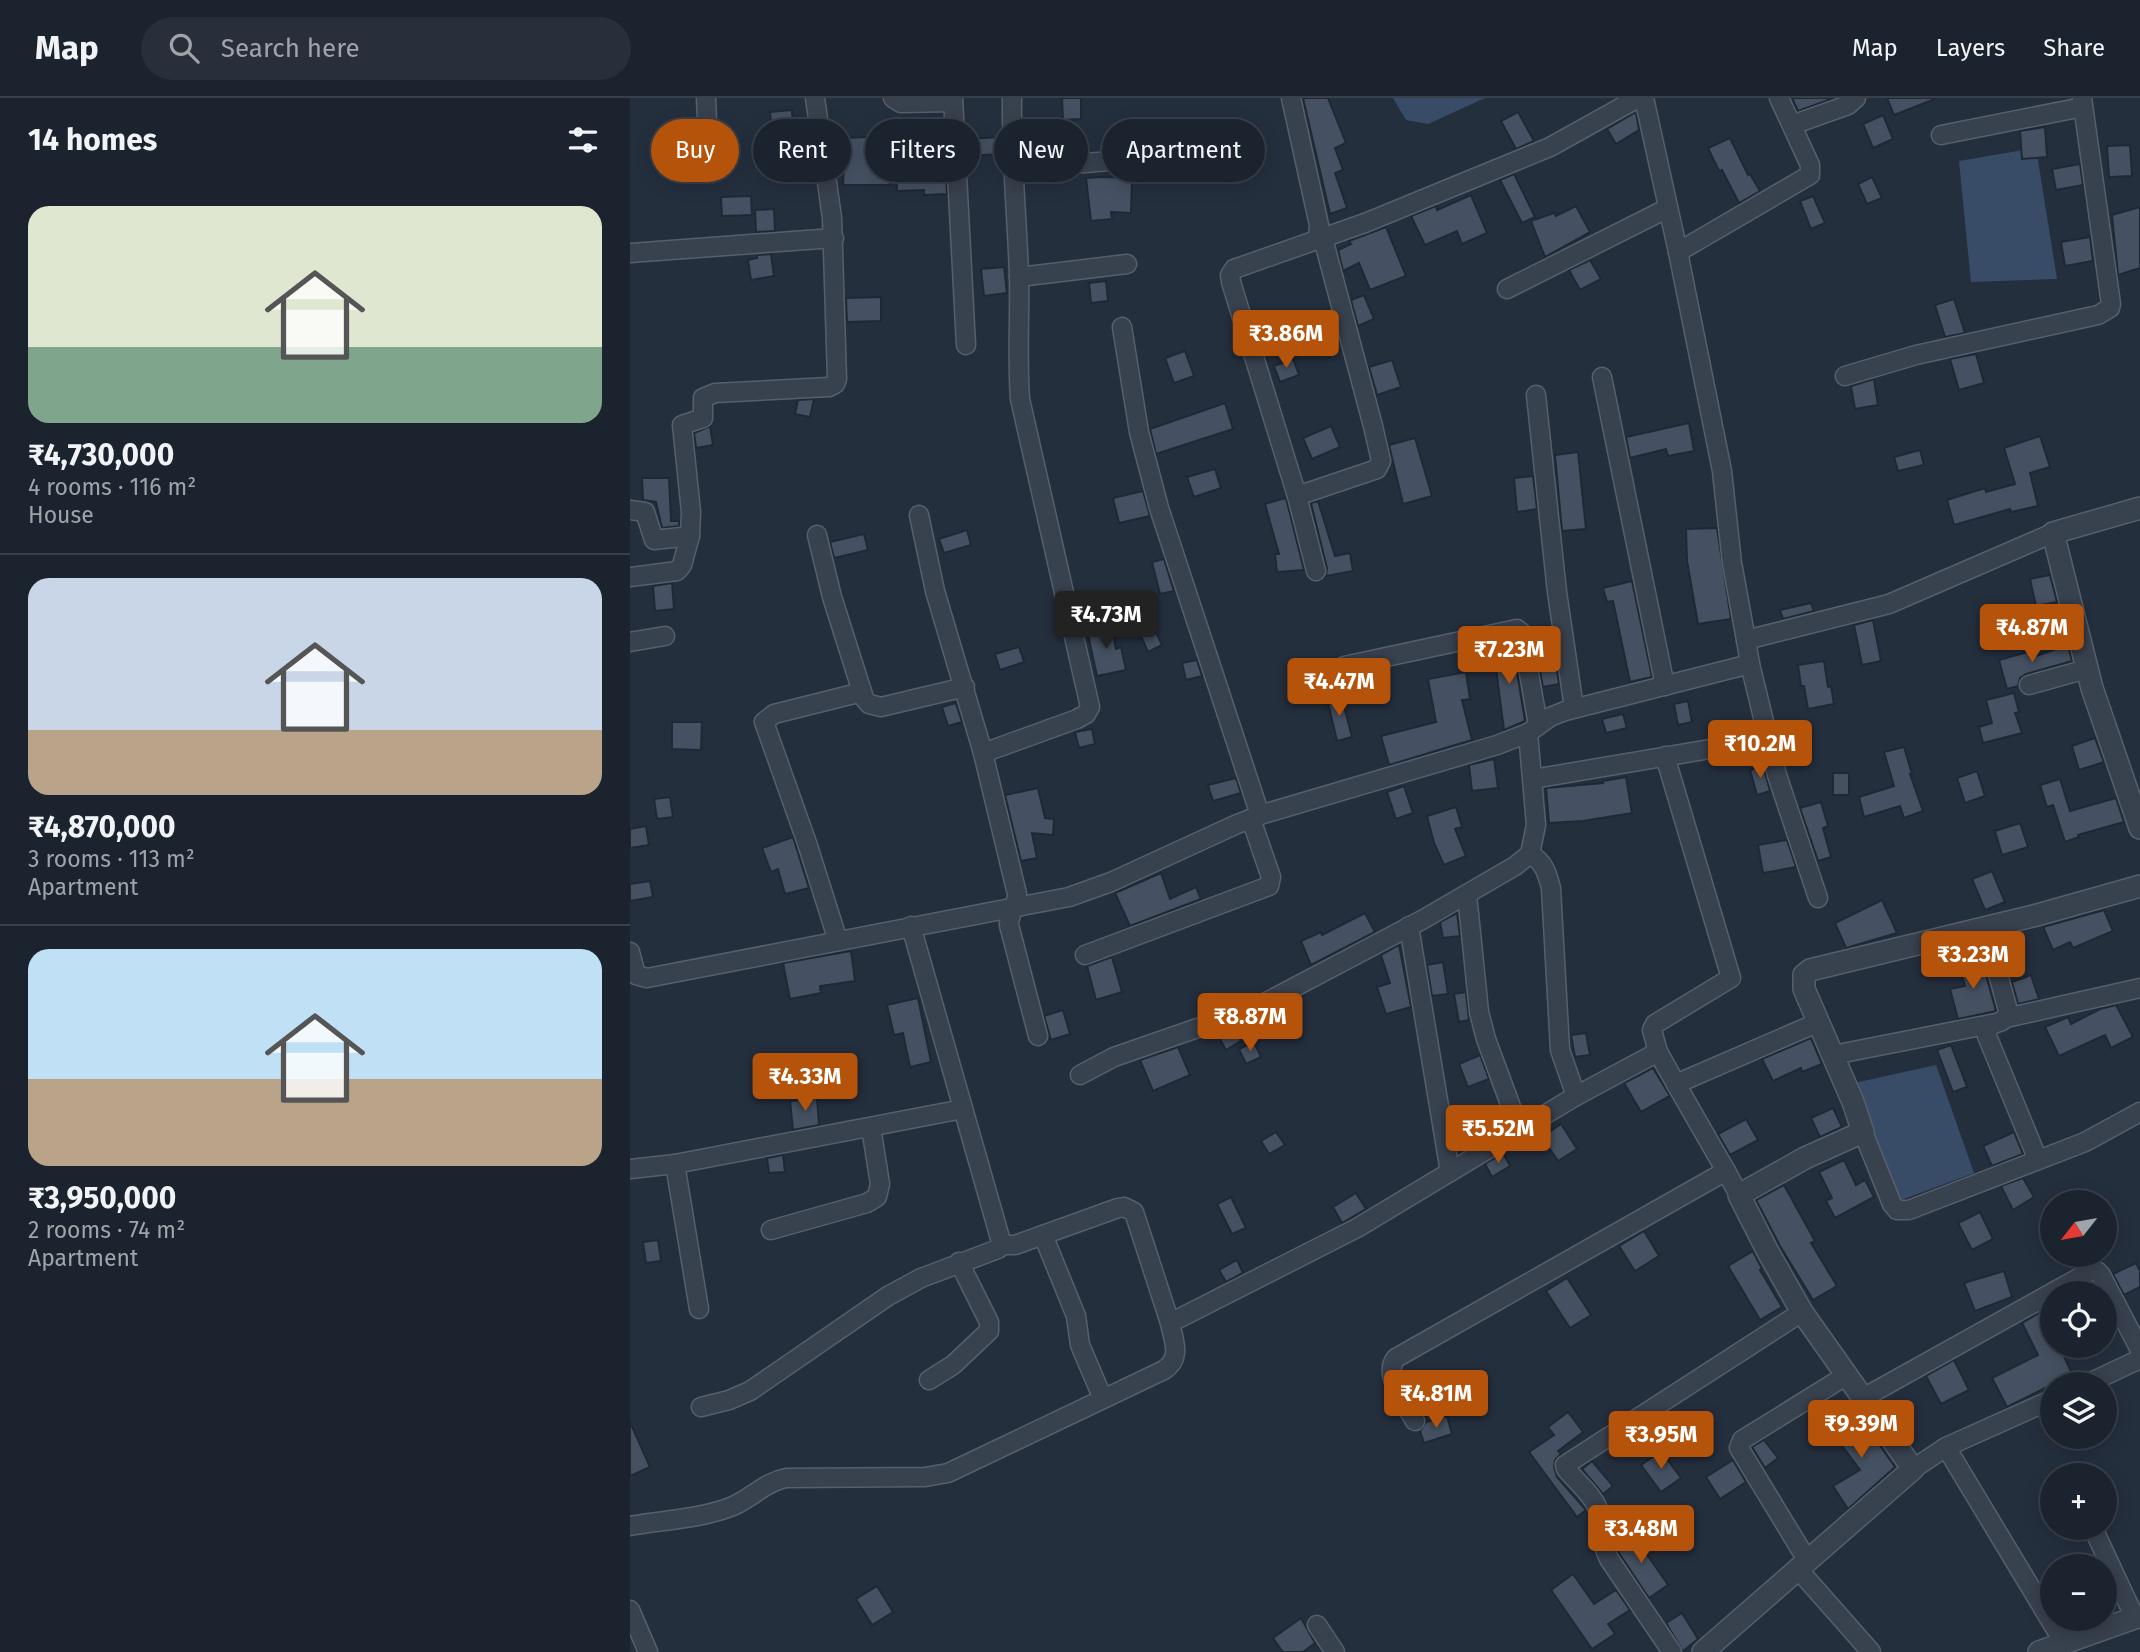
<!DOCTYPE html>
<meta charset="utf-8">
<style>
:root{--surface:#1b232e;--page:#282f3a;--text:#f1f3f6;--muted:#a0a4aa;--line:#39404a;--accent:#b45309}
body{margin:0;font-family:"Fira Sans",sans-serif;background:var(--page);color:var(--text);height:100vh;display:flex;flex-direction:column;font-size:26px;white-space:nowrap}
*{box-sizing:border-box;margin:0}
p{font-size:23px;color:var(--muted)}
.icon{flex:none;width:38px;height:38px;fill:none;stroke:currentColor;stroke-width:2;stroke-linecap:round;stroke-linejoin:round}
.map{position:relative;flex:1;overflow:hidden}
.details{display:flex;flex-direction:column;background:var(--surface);width:630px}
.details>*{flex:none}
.hud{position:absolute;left:21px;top:21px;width:665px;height:63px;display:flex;gap:14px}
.needle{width:46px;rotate:239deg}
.controls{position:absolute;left:1410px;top:1092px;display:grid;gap:14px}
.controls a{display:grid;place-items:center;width:77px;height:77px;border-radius:50%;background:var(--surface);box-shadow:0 4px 18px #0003,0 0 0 2px var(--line);font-size:35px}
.price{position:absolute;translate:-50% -60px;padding:0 16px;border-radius:7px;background:var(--accent);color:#fff;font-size:23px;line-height:46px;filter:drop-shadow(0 2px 4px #0008)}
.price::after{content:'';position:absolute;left:50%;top:42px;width:21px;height:16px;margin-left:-10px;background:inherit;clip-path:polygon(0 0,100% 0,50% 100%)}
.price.current{background:#222;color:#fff}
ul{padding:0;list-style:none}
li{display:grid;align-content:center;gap:14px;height:371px;padding:0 28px}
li+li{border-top:2px solid var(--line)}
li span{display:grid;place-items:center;height:217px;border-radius:21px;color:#555}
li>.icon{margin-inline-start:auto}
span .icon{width:126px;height:126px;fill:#fffc;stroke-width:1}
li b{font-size:30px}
h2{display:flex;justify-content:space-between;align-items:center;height:84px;padding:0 28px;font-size:30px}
.pill{padding:0 24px;border-radius:32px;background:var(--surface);box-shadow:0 4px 18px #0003,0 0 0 2px var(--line);font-size:24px;line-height:63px}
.pill.current{background:var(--accent);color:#fff}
header{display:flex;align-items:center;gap:42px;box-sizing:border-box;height:98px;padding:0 35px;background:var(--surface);border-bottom:2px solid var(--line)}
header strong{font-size:33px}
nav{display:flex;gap:38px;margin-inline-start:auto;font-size:24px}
.search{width:490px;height:63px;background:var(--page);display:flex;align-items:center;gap:18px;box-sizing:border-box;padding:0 24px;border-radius:38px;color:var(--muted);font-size:26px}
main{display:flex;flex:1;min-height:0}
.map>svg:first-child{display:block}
.water{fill:#394c67}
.building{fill:#455162;stroke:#1f2835;stroke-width:2}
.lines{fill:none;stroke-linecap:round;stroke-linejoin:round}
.minor-casing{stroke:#565f6c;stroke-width:21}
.tertiary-casing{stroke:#565f6c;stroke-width:24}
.minor{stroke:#38414e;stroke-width:18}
.tertiary{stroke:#38414e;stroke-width:21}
</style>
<header>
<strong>Map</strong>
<div class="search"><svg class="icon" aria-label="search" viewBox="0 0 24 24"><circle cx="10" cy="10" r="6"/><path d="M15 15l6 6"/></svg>Search here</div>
<nav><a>Map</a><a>Layers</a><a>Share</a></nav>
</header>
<main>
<section class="details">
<h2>14 homes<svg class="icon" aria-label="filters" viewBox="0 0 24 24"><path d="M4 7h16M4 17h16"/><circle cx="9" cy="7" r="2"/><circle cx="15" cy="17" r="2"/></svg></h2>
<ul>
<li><span style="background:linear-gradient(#dfe7d0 65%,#7fa58c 0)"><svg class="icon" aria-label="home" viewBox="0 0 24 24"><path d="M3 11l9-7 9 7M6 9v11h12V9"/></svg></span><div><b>₹4,730,000</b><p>4 rooms · 116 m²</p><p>House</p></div></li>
<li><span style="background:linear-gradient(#c9d6e8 70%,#b9a48a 0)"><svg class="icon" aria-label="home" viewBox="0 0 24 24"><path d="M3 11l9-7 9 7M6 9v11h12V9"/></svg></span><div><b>₹4,870,000</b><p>3 rooms · 113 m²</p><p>Apartment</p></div></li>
<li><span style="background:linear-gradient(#bfe0f5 60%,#b9a48a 0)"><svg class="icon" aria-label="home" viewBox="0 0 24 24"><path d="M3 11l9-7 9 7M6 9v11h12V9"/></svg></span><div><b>₹3,950,000</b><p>2 rooms · 74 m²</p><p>Apartment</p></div></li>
</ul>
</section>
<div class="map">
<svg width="1510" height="1554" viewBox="0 0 1510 1554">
<rect width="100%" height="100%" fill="#242f3e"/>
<!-- water -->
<g class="water">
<path d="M763,0H855L798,26L776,22Z"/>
<path d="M1406,50L1427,181L1341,184L1329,63Z"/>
<path d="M1306,967L1344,1075L1271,1102L1220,986Z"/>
</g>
<!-- building -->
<g class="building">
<path d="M432,0H451V21L433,22Z"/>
<path d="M673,0H698L716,45L705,50L713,72L705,75L717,110L700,116Z"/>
<path d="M1162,0H1204L1168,13Z"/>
<path d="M1257,0H1305V1L1264,17Z"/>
<path d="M162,12L163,30L142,32L140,14Z"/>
<path d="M888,14L904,43L886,51L871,23Z"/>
<path d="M1006,14L1009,32L986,46L977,31Z"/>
<path d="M1253,17L1263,41L1243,50L1233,26Z"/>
<path d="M1415,29L1417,59L1392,61L1390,33Z"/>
<path d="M259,38L260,87H213L215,40Z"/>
<path d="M371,39V56L337,58V41Z"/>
<path d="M1100,40L1118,77L1120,76L1130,93L1109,105L1092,72L1089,73L1078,50Z"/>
<path d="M1500,47L1502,78L1479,79L1477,48Z"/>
<path d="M1450,66L1453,87L1426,92L1422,71Z"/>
<path d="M290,73V76L316,75L317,96L294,97V92L267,93L266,74Z"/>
<path d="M884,76L905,119L892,125L870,82Z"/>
<path d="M472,79L502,80L501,115L481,114L482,121L461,123L456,80Z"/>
<path d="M1242,79L1252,100L1237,106L1228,86Z"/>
<path d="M841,97L857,135L832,146L827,133L795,147L781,118L806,108L807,112Z"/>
<path d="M121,98L122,117L92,118L91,99Z"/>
<path d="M1183,98L1195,125L1181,131L1170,103Z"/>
<path d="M946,108L960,134L915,159L901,123L924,115L926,118Z"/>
<path d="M1510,109V170L1488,177L1482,117Z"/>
<path d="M144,111L145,133L126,134L125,112Z"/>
<path d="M756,129L776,178L740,192L729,165L713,173L708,152L721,146L719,143Z"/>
<path d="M1460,139L1463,163L1435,168L1431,144Z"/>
<path d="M141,156L144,178L121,182L118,162L127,160V157Z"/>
<path d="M960,162L971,181L950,192L939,172Z"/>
<path d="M374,169L377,195L354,198L351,171Z"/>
<path d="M476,183L478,203L461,205L459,185Z"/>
<path d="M734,197L744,221L728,228L721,202Z"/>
<path d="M251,199V223L217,224L216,200Z"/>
<path d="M1324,201L1335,235L1315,239L1305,207Z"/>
<path d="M643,233L647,253L635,255L629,235Z"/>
<path d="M555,253L564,278L544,285L535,260Z"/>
<path d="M1346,256L1354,285L1329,292L1320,261Z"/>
<path d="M663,261L669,277L650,284L644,268Z"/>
<path d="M762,262L771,289L747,297L739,269Z"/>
<path d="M1244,281L1248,307L1225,311L1221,288Z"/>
<path d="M184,301L180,319L165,316L168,302Z"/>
<path d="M595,305L603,331L526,356L520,331Z"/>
<path d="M1059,325L1064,353L1038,358L1036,351L1000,360L996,339Z"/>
<path d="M80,328L83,347L66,350L64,335Z"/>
<path d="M701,328L710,349L682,361L673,340Z"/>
<path d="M1410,338L1420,369L1400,375L1408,408L1381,414L1380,411L1324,427L1317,402L1355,390L1356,394L1385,386L1374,350Z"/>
<path d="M785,340L802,398L773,406L759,347Z"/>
<path d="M1290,352L1294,367L1268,373L1264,359Z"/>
<path d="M948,354L956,431L932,433L925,357Z"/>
<path d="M585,371L591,390L564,399L557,379Z"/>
<path d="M903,378L907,411L887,414L884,380Z"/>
<path d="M12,380H39L41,423H49V428L32,430L26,404L13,402Z"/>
<path d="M513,393L520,418L489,425L483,400Z"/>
<path d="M656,400L674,472L647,474L645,456H649L635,406Z"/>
<path d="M688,403L705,458L720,455L723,473L696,478L697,470L681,405Z"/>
<path d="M1087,430L1101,521L1068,526L1057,463L1056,431Z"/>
<path d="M337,432L341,447L314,455L309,441Z"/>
<path d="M234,436L238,452L204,460L200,444Z"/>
<path d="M534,461L544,493L530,496L522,464Z"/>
<path d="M1420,477L1427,504L1406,508L1400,481Z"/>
<path d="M1002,483L1022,579L1000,584L983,503L977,504L973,490Z"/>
<path d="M42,485L44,511L25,513L23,488Z"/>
<path d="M1181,505L1184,513L1153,521L1150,512Z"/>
<path d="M1243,522L1251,563L1232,567L1224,527Z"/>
<path d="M481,526L486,551L491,549L496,572L467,578L457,532Z"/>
<path d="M920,528L929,586L913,589L902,531Z"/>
<path d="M525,532L532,547L518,554L511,538Z"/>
<path d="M882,544L895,623L874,632L863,548Z"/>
<path d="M1438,547L1442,563L1396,576L1390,580L1388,588L1377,591L1369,562L1405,552L1406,558Z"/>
<path d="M389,549L394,564L370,572L365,556Z"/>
<path d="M567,562L572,578L556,582L552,565Z"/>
<path d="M1194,563L1198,589L1201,588L1204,606L1178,611L1174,588H1171L1168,567Z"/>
<path d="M836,574L840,601L832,602L842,642L759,667L751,638L806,624L798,581Z"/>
<path d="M1384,595L1389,614L1385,615L1392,635L1353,645L1349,629L1362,625L1356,602Z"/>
<path d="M711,597L722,639L707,643L697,600Z"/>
<path d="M1058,603L1062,624L1048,627L1044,606Z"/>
<path d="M326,605L332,624L318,628L312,609Z"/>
<path d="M993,616L997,630L976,635L972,621Z"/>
<path d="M42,624H72L71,652L42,651Z"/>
<path d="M462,631L465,646L449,650L445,634Z"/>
<path d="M1465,640L1474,664L1449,672L1442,648Z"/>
<path d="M1274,649L1282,676H1280L1293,713L1274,720L1270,708L1234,719L1229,699L1264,688L1254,654Z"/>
<path d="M864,661L868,690L842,693L839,667Z"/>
<path d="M1133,668L1140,693L1127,697L1120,672Z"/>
<path d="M1347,673L1355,698L1335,705L1327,680Z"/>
<rect x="1203" y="675" width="16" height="22"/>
<path d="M996,679L1002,715L953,723L919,725L916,690L973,685V683Z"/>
<path d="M606,680L611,695L583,703L578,687Z"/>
<path d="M1430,681L1440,713L1486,700L1494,724L1448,737L1449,739L1435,744L1423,707L1417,709L1410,687Z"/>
<path d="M774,688L783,715L766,721L757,694Z"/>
<path d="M408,690L415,720L424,721L423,737L402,735L407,760L391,763L375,697Z"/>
<path d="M40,699L43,719L27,721L24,701Z"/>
<path d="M1191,704L1198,728L1193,730L1201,759L1188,763L1170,710Z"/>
<path d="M826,709L832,729L825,731L836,758L814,767L804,745L797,718Z"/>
<path d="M1390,725L1398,749L1372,757L1365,733Z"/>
<path d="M16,728L19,747L0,750V731Z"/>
<path d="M163,739L179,790L155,796L148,771L141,774L132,750Z"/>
<path d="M1157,742L1166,769L1133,775L1128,747Z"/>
<path d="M1362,773L1375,804L1355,812L1342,781Z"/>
<path d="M531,775L540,801L566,789L571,801L500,828L485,795Z"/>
<path d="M20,783L23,799L0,803V786Z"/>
<path d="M1252,802L1267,835L1216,850L1205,825Z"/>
<path d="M1474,812L1483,833L1443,850L1440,844L1423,852L1413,829Z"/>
<path d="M735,815L745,834L681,867L671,843L691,834L692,837Z"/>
<path d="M827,815L830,838L813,840L810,824Z"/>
<path d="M769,847L781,909L756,916L747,889L760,885L751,857Z"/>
<path d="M221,853L225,883L190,888L191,895L160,901L153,865Z"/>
<path d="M482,859L492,894L466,902L457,868Z"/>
<path d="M1351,859L1366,913L1328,921L1320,891L1335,888L1328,866Z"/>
<path d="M813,864L818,896L802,898L797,867Z"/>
<path d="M1401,877L1409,901L1388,906L1382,884Z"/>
<path d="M836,894L839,922L829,924L824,896Z"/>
<path d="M288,900L301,964L280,969L273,935L264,937L257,907Z"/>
<path d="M1486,907L1503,939L1481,950L1475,937L1429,958L1415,929L1438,919L1441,926L1470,911Z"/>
<path d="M433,912L440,936L421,942L414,918Z"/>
<path d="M603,930L611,943L596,952L588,938Z"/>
<path d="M956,935L960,957L945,959L941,937Z"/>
<path d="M1181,940L1192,966L1172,974L1171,970L1143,983L1132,961Z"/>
<path d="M624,944L631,959L616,966L609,951Z"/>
<path d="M1321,947L1337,989L1323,994L1307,952Z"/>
<path d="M548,949L560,977L523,993L510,962Z"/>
<path d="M850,957L859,981L838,989L829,966Z"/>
<path d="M1023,970L1040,998L1011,1014L994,985Z"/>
<path d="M187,1000L189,1027L163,1032L160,1003Z"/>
<path d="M1203,1010L1212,1029L1190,1039L1181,1020Z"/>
<path d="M1116,1021L1128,1042L1100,1057L1088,1036Z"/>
<path d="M931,1026L947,1051L928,1063L912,1039Z"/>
<path d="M646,1034L655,1047L639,1056L631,1043Z"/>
<path d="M1384,1034L1393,1056L1362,1068L1353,1048Z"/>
<path d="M873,1055L880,1068L862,1079L855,1066Z"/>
<path d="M153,1057L155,1074L139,1075L137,1060Z"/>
<path d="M1214,1062L1226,1087L1235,1082L1244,1099L1205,1120L1196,1103L1202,1100L1189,1074Z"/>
<path d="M1393,1080L1404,1099L1383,1112L1371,1088Z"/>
<path d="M1154,1087L1185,1143L1181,1145L1207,1188L1183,1202L1150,1148L1126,1102Z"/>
<path d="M726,1095L736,1111L712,1125L703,1109Z"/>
<path d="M601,1099L616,1130L602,1136L587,1106Z"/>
<path d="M1350,1114L1363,1141L1342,1152L1328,1125Z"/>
<path d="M1014,1133L1029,1158L1005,1173L989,1148Z"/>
<path d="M28,1142L31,1163L16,1165L13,1144Z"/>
<path d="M1123,1153L1132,1171L1130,1172L1152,1209L1130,1222L1098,1168Z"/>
<path d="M607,1162L613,1175L596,1184L589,1172Z"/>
<path d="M1506,1165L1510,1173V1189L1494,1197L1483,1176Z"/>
<path d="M1374,1173L1382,1199L1345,1213L1334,1185Z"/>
<path d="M937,1180L961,1217L940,1230L916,1193Z"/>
<path d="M1411,1214L1423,1236V1248H1429L1445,1282L1436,1286H1423L1377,1309L1362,1280L1408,1257L1392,1225Z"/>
<path d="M1324,1262L1339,1292L1311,1306L1296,1278Z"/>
<path d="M938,1314L953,1334L928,1353L931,1356L925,1362L924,1369L927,1379L956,1412L947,1419L899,1354L924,1337L918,1329Z"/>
<path d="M1228,1316L1265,1369L1218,1411L1203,1388L1230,1372L1202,1334Z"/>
<path d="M817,1318L822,1336L794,1345L790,1333L796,1324Z"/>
<path d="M0,1324L20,1369L0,1378Z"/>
<path d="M1134,1342L1148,1360L1135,1370L1122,1349Z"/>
<path d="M1031,1353L1051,1380L1031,1394L1011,1367Z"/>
<path d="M1103,1362L1116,1384L1090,1401L1076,1379Z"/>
<path d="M962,1363L983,1388L973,1396L952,1371Z"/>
<path d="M1001,1433L1038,1487L1019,1500L989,1455L985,1446Z"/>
<path d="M943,1476L964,1506L986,1492L1000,1512L978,1526L985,1536L962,1551L921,1492Z"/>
<path d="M247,1488L263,1514L242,1527L226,1501Z"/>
<path d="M1052,1515L1068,1541L1053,1553L1036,1525Z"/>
<path d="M671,1520L685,1545L673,1554H653L643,1540Z"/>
</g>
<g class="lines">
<defs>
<g id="minor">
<path d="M76,0L79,71"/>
<path d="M263,0L271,5L323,4"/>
<path d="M323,0L336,247"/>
<path d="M382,0C381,60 387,118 389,178C390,219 387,260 390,301L460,609L456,616L447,621L353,655L387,796C387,808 379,815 379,827L408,938"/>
<path d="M661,0L689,127L688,141L695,148L743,328L751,363L747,371L667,398L686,473"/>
<path d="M1014,0L1048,154L1180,77V67L1149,0"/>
<path d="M1162,27L1218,7L1226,0"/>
<path d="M1311,37L1453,9"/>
<path d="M382,71L576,55"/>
<path d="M1048,154L1092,373L1102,465L1116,542"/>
<path d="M0,155L204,140"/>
<path d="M389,179L497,166"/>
<path d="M877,191L1038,110"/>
<path d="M492,229L509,334L529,410L630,717"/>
<path d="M1215,278L1286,257L1468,217L1480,210L1481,206L1452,0"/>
<path d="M972,279L1035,588"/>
<path d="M906,297L927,494L944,610"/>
<path d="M667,398L601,184L600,177L604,171L735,125L920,49L1008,0"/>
<path d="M0,412L15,414L24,442L60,438"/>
<path d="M289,417L305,493L353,655"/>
<path d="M187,437L202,499L234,600L239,606L251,609L335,589"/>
<path d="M0,479L47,473L52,467L60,438L61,414L52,327L73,320V300L85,295L199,289L205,286L207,281L202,120L185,0"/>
<path d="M0,544L35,538"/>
<path d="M1120,566L1147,677L1188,800"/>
<path d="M714,568L887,531L892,535L908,627"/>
<path d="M1399,587L1457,571"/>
<path d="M903,681L1139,641"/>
<path d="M900,756C914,764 917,775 921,790L930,952L946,998"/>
<path d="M837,796L849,914L856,941L890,1033"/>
<path d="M281,828L372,1147H385L488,1110L494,1109L504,1114L540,1225"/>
<path d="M779,828L820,1074"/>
<path d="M1355,829L1379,916L1372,923L1358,928L1357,938L1408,1062"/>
<path d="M208,843L177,745L134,624L144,616L232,594"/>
<path d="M0,854L6,877L17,880L439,799L481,784L605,727L630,717L867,647L898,635L920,619L935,613L1120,566L1116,542L1259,506L1423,435"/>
<path d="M455,857L639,788L641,779L621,721"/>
<path d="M1376,920L1510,890"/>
<path d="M1028,954L1022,932L1025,926L1101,880L1035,658"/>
<path d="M1203,957L1361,926"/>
<path d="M450,977L484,959L625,910L792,822L885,768L900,756L906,727L898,635"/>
<path d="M1046,986L1096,1073"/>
<path d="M1233,1034L1262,1106L1267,1112H1279L1455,1044L1510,1014"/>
<path d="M45,1066L69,1211"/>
<path d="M0,1071L45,1066L333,1011"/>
<path d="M141,1132L237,1105L247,1099L250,1086L241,1029"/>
<path d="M413,1137L446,1218L450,1247L473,1301"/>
<path d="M299,1282L323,1267L359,1233V1224L329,1164"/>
<path d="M1457,1286L1510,1261"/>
<path d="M1233,1300L1461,1173H1467L1471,1177L1510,1252"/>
<path d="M71,1309L99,1302L120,1293L258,1198L291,1180L368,1151L372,1147"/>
<path d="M785,1323C776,1307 752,1276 766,1260L1096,1073L1109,1097"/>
<path d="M1316,1349L1434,1545"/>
<path d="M1283,1371L1316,1349L1423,1301"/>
<path d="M0,1428C33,1422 71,1421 103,1408C122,1400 135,1384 156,1380L295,1379L318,1375L534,1272C552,1260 544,1244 540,1225L727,1130L946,998L1028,954L1046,986L1189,924"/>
<path d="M1463,1430L1505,1520"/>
<path d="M1177,1462L1109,1350L1112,1342L1217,1277"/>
<path d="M1167,1470L1241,1554"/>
<path d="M0,1512L18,1554"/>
<path d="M687,1527L705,1554"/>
<path d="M1042,1554L979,1461C970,1445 974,1428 968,1411C963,1397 946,1383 936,1371L935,1367L1172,1214"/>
</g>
<g id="tertiary">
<path d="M1510,410L1423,435L1462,590L1510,730"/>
<path d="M1073,1554L1283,1371L1172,1214L1138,1154L1109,1097L1175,1060L1233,1034L1223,1004L1174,891V877L1180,872L1407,817L1510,788"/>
<path d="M1409,1554L1510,1518"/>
</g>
</defs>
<!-- minor casing -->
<use href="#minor" class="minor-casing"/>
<!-- tertiary casing -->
<use href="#tertiary" class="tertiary-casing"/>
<!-- minor -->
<use href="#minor" class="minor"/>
<!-- tertiary -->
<use href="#tertiary" class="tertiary"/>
</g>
</svg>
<div class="controls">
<a><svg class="needle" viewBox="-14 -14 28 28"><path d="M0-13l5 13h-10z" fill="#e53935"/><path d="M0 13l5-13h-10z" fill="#a0a4aa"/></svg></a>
<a><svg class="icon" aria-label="locate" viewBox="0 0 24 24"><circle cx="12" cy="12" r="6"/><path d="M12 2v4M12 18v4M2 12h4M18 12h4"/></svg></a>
<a><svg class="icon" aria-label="layers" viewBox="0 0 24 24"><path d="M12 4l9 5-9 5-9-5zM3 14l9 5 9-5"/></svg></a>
<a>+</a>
<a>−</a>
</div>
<b class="price" style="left:656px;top:272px">₹3.86M</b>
<b class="price current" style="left:476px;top:553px">₹4.73M</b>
<b class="price" style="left:1402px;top:566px">₹4.87M</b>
<b class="price" style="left:879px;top:588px">₹7.23M</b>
<b class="price" style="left:709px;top:620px">₹4.47M</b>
<b class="price" style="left:1130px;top:682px">₹10.2M</b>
<b class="price" style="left:1343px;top:893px">₹3.23M</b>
<b class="price" style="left:620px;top:955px">₹8.87M</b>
<b class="price" style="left:175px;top:1015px">₹4.33M</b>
<b class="price" style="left:868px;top:1067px">₹5.52M</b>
<b class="price" style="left:806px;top:1332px">₹4.81M</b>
<b class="price" style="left:1231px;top:1362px">₹9.39M</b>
<b class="price" style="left:1031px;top:1373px">₹3.95M</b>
<b class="price" style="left:1011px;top:1467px">₹3.48M</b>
<div class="hud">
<a class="pill current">Buy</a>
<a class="pill">Rent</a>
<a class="pill">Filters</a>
<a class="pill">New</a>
<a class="pill">Apartment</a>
</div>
</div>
</main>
